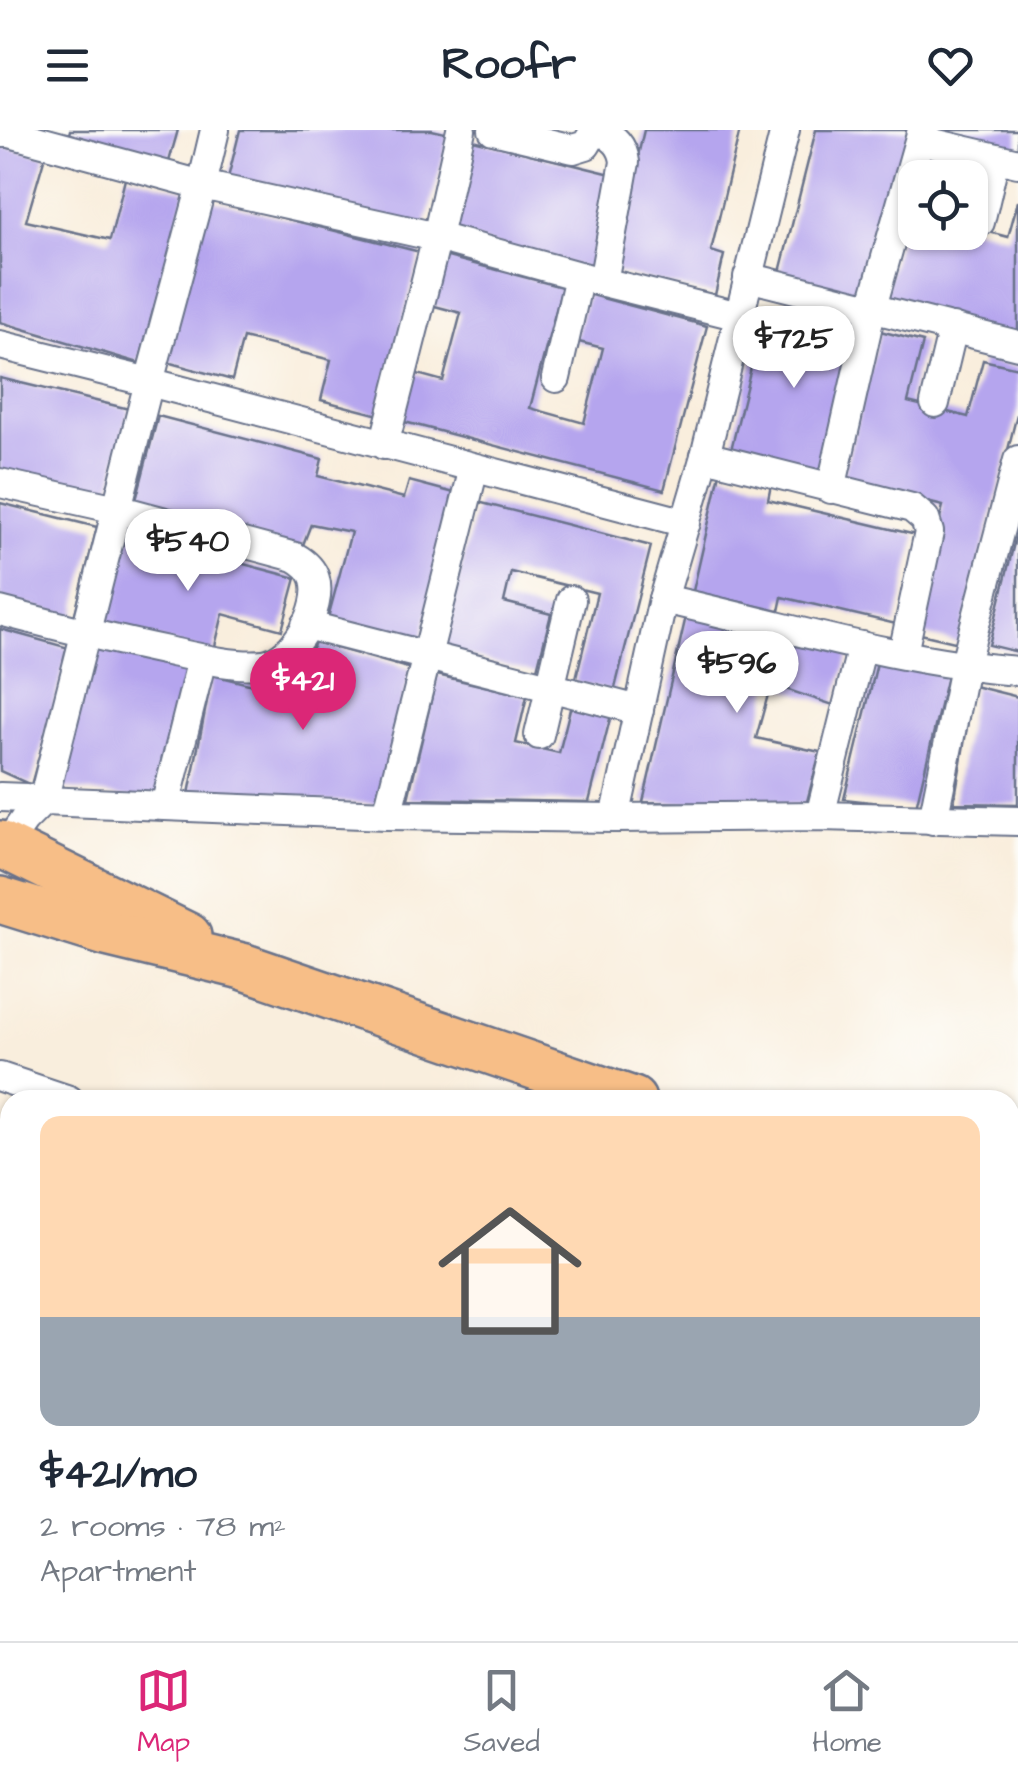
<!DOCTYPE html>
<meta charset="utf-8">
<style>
:root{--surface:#fff;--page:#f2f2f3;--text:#1f2937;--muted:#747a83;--line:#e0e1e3;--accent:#db2777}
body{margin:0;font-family:"Architects Daughter",sans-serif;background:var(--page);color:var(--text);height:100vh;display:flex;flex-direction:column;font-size:38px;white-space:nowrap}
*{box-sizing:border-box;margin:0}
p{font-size:32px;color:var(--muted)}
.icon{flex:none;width:55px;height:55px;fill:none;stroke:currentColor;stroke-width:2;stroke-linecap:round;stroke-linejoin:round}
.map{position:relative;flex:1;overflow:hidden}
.drawer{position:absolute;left:0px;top:960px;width:1020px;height:552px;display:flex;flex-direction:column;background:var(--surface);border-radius:30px 30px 0 0;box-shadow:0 2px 8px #0004}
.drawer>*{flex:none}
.fabs{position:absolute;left:898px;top:30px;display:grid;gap:20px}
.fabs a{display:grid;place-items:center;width:90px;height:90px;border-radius:20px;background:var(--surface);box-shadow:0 2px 8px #0004;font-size:50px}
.price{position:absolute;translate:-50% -85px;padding:0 22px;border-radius:35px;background:#fff;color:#222;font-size:32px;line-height:65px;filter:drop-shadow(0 2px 5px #0008)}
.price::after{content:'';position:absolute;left:50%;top:60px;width:30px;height:22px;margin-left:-15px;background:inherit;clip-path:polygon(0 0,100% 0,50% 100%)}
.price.selected{background:var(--accent);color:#fff}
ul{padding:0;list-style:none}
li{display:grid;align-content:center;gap:20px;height:530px;padding:0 40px}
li+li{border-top:2px solid var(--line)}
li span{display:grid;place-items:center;height:310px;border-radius:20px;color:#555}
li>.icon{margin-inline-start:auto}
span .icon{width:180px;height:180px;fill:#fffc;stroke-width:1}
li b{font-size:42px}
header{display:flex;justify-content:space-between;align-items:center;height:130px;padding:0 40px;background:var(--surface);font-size:45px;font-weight:700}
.tab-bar{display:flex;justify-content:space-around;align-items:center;height:140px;border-top:2px solid var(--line);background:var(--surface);font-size:28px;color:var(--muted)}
.tab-bar a{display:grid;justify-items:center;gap:5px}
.tab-bar .selected{color:var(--accent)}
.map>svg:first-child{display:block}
.building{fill:#b5a5ee}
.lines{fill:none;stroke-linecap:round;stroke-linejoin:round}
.minor-casing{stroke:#69728a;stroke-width:32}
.primary-casing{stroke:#69728a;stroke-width:50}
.minor{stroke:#fff;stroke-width:28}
.primary{stroke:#f7be87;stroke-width:45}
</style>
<header><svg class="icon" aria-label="menu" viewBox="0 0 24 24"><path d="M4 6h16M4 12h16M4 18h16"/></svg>Roofr<svg class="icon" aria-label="heart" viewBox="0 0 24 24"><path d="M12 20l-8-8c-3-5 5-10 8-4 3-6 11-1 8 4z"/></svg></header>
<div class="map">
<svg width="1018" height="1511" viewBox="0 0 1018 1511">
<rect width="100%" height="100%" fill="#fdfcf7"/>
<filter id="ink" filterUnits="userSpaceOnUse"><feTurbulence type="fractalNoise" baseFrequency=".01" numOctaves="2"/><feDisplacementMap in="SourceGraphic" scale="20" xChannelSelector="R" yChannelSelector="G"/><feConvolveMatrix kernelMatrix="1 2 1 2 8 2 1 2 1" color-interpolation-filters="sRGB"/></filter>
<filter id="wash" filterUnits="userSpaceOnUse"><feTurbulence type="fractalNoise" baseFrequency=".0048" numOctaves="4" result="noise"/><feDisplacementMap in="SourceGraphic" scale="40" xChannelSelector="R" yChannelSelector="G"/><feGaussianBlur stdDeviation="2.25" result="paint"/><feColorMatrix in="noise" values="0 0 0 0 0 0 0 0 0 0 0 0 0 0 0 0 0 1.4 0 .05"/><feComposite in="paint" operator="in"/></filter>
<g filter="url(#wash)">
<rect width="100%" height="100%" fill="#f9eedd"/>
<g id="blocks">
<!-- building -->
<g class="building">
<path d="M70,0H178L168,35L68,8Z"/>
<path d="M240,0H432L449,4L424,99L228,48Z"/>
<path d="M644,0H740L711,121L724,125L715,165L611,141Z"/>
<path d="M816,0H911L869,168L779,146Z"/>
<path d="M933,0H1018V22Z"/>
<path d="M469,9L615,45L591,140L446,103Z"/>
<path d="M0,16L45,26L26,91L110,110L126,45L186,61L139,233L0,192Z"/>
<path d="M923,17L968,29L963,48H915Z"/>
<path d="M915,53V102H970V97L1008,107L1018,71V209L882,173Z"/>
<path d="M207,69L420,122L379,285L321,270L331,230L243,208L232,250L167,232Z"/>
<path d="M444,126L562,157L530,278L584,293L603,218L575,211L587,164L707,196L664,360L401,291L414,243L443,251L461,183L431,175Z"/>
<path d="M766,176L857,198L821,346L730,324Z"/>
<path d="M880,201L923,212L908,272L968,287L983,230L1018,238V280L959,513L912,502L943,376L842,351Z"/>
<path d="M0,248L129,279L107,370L0,344Z"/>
<path d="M158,286L322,329L318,346L404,368L409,351L458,364L421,511L328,488L351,402L311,394L301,420L135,374Z"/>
<path d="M720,343L771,355L768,370L916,405L896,494L782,467L779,481L693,461Z"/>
<path d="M478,372L651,416L614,562L575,552L597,463L511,442L504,472L551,484L536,543L441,519Z"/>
<path d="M0,373L97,397L74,487L0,469Z"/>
<path d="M1017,401L1018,402V522L989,515Z"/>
<path d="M123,402L296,448L282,500L223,484L213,524L98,494Z"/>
<path d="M687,482L850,521L833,575L771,554L756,608L820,622L806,675L643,672Z"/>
<path d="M0,499L69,518L31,655L0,641Z"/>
<path d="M315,512L411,539L377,674L189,664L212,545L294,565Z"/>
<path d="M93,513L194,537L159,673L59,657Z"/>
<path d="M878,529L947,546L916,677L844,669Z"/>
<path d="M437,545L527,566L516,613L559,623L571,575L611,585L589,672L408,669Z"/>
<path d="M974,556L1018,567V674L954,673Z"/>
<path d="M9,1023H10V1111L0,1109V1057Z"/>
<path d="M0,1167L10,1170V1220L0,1217Z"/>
<path d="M1010,1330L1018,1332V1367L1010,1365Z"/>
<path d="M508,1502H553L550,1511H514L506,1509Z"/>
<path d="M712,1502H815L813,1511H710Z"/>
<path d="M871,1502H957L955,1511H868Z"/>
</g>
</g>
</g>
<g filter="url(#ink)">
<use href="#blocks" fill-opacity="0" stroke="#69728a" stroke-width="2.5"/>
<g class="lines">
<defs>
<g id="minor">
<path d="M493,0L573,19L586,15L595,0"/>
<path d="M600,0C614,8 623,15 625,32L603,152"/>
<path d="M0,3H10L202,55L437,107L579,146L739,186"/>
<path d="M920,10L1018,33"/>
<path d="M980,92L995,28"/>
<path d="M748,147L1018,215"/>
<path d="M0,215L149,252L686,393"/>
<path d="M556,248L579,146"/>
<path d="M935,273L953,198"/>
<path d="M384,315L437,107L461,0"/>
<path d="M705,326L912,378L925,389L929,402L903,523"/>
<path d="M0,353L117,379L295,427C304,432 312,438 315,449C323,477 295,529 264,534C237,537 199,528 172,522C114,510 57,496 0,481"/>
<path d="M831,359L872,177L922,0"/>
<path d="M663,469C781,495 898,532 1018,541"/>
<path d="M306,495L639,580"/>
<path d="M539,605L571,470"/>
<path d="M0,667L26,668L43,671L387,685L615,688L820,686L1018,691"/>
<path d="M165,676L202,529"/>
<path d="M387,685L474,338"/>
<path d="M820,686L862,516"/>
<path d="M615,688L663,469L705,326L785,0"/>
<path d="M933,690L964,537L1018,330"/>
<path d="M5,717L24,690L43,671L149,252L202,55L215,0"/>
<path d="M0,947L69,970"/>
<path d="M1010,1277L1018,1280"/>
<path d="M54,1511L56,1502"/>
<path d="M309,1511L311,1502"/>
<path d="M571,1511L573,1502"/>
<path d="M823,1511L826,1502"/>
</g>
<g id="primary">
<path d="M0,714L188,806"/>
<path d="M0,770L106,803L242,836L633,970"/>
<path d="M1010,1151L1018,1155"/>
</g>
</defs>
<!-- minor casing -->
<use href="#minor" class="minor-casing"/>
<!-- primary casing -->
<use href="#primary" class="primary-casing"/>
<!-- minor -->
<use href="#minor" class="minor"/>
<!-- primary -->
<use href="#primary" class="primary"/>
</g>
</g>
</svg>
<div class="fabs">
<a><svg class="icon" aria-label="locate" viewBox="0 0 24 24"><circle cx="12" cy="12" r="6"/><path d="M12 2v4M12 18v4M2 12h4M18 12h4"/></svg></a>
</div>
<b class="price" style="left:794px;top:261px">$725</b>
<b class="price" style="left:188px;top:464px">$540</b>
<b class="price" style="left:737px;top:586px">$596</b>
<b class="price selected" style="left:303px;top:603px">$421</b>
<section class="drawer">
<ul>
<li><span style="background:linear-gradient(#ffd9b3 65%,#9aa5b1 0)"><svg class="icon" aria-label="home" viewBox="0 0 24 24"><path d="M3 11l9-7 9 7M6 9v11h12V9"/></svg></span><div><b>$421/mo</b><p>2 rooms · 78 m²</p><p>Apartment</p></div></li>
</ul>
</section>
</div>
<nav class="tab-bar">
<a class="selected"><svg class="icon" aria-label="map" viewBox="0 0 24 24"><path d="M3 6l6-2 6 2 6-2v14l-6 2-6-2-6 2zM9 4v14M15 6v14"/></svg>Map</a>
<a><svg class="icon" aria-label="saved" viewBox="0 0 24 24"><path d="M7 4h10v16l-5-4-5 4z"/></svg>Saved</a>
<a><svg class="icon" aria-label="home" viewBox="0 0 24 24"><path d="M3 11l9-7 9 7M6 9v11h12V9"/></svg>Home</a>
</nav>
